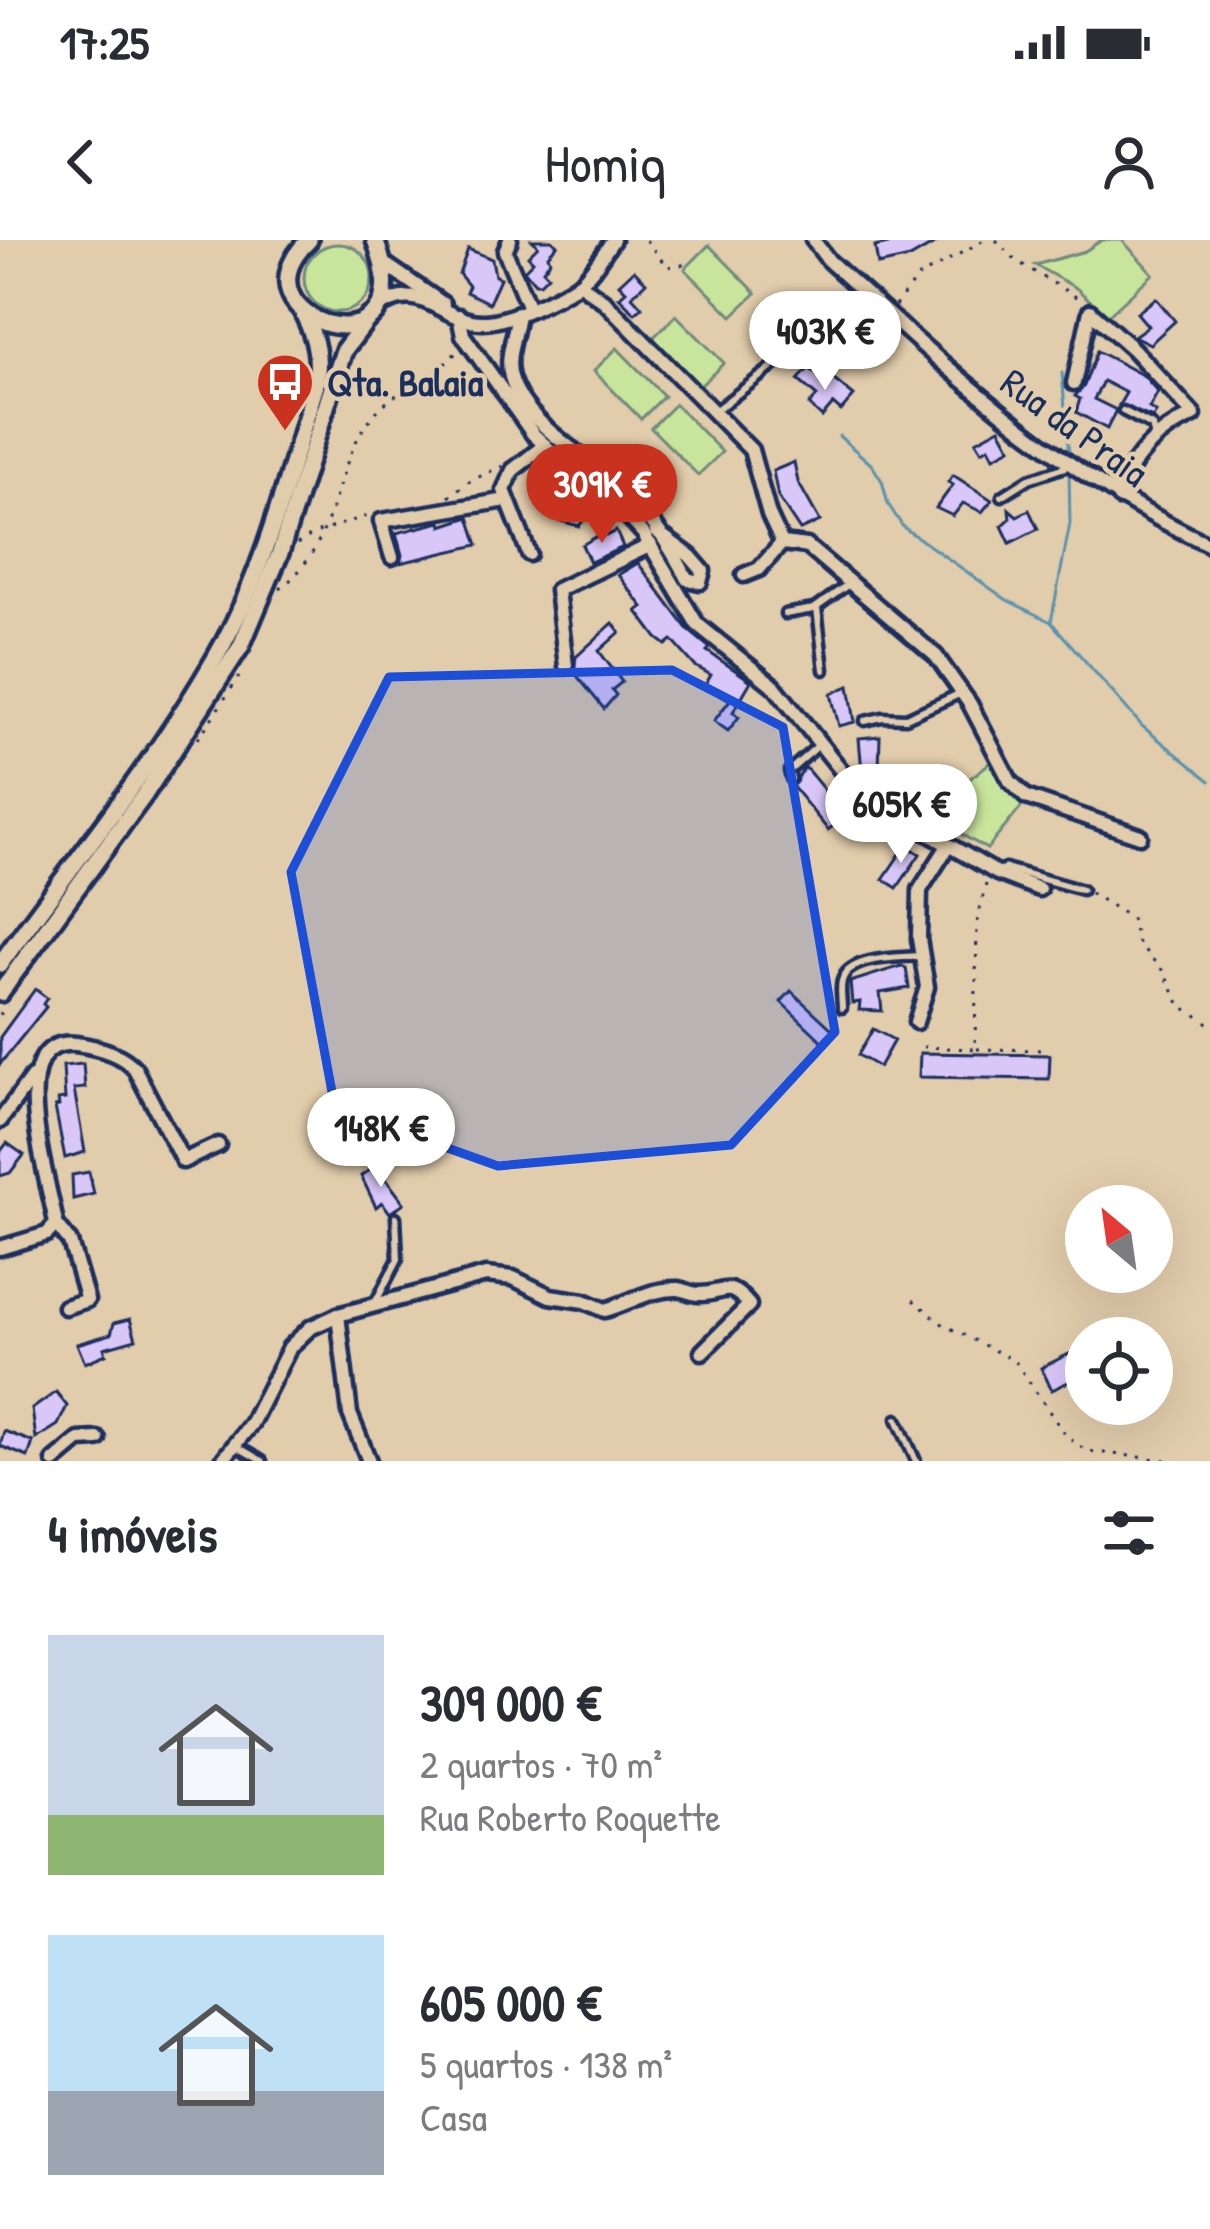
<!DOCTYPE html>
<html lang="pt">
<meta charset="utf-8">
<style>
:root{--surface:#fff;--page:#f2f2f3;--text:#2b2b33;--muted:#7c7c81;--accent:#c8321e}
body{margin:0;font-family:"Patrick Hand",sans-serif;background:var(--page);color:var(--text);height:100vh;display:flex;flex-direction:column;font-size:45px;white-space:nowrap}
*{box-sizing:border-box;margin:0}
p{font-size:39px;color:var(--muted)}
.icon{flex:none;width:66px;height:66px;fill:none;stroke:currentColor;stroke-width:2;stroke-linecap:round;stroke-linejoin:round}
.map{position:relative;height:1221px;overflow:hidden}
.sheet{display:flex;flex-direction:column;background:var(--surface);flex:1}
.sheet>*{flex:none}
.needle{width:78px;rotate:331deg}
.controls{position:absolute;left:1065px;top:945px;display:grid;gap:24px}
.controls a{display:grid;place-items:center;width:108px;height:108px;border-radius:50%;background:var(--surface);box-shadow:0 12px 48px #0002;font-size:60px}
.price{position:absolute;translate:-50% -102px;padding:0 27px;border-radius:42px;background:#fff;color:#222;font-size:39px;line-height:78px;filter:drop-shadow(0 3px 6px #0008)}
.price::after{content:'';position:absolute;left:50%;top:72px;width:36px;height:27px;margin-left:-18px;background:inherit;clip-path:polygon(0 0,100% 0,50% 100%)}
.price.current{background:var(--accent);color:#fff}
ul{padding:0;list-style:none}
li{display:flex;align-items:center;gap:36px;height:300px;padding:0 48px}
li span{display:grid;place-items:center;flex:none;width:336px;height:240px;border-radius:0px;color:#555}
li>.icon{margin-inline-start:auto}
span .icon{width:144px;height:144px;fill:#fffc;stroke-width:1}
li b{font-size:51px}
h2{display:flex;justify-content:space-between;align-items:center;height:144px;padding:0 48px;font-size:51px}
.status{display:flex;justify-content:space-between;align-items:center;height:84px;padding:0 60px;background:var(--surface);direction:ltr}
.status svg{height:33px;fill:currentColor}
header{display:flex;justify-content:space-between;align-items:center;height:156px;padding:0 48px;background:var(--surface);font-size:54px;font-weight:600}
.map>svg:first-child{display:block}
.green{fill:#c9e59c;stroke:#728a7d;stroke-width:3}
.lines{fill:none;stroke-linecap:round;stroke-linejoin:round}
.stream{stroke:#5b93ad;stroke-width:3}
.building{fill:#d9c7f8;stroke:#1b2f5e;stroke-width:3}
.service-casing{stroke:#1b2f5e;stroke-width:15}
.minor-casing{stroke:#1b2f5e;stroke-width:21}
.tertiary-casing{stroke:#1b2f5e;stroke-width:24}
.path{stroke:#1b2f5e;stroke-width:3;stroke-dasharray:3 9;stroke-linecap:butt}
.service{stroke:#e1ccab;stroke-width:6}
.minor{stroke:#e1ccab;stroke-width:12}
.tertiary{stroke:#e1ccab;stroke-width:15}
.marked{fill:#1d4ed8;fill-opacity:0.2;stroke:#1d4ed8;stroke-width:9;stroke-linejoin:round}
.labels{text-anchor:middle;stroke-width:9;stroke-linejoin:round;paint-order:stroke}
.poi-label{font-size:39px;font-weight:bold;fill:#1b2f5e;stroke:#e1ccab;text-anchor:start}
.street-label{font-size:39px;fill:#1b2f5e;stroke:#e1ccab}
</style>
<div class="status"><b>17:25</b><svg viewBox="0 0 49 12"><path d="M0 12V9h3v3zM5 12V6h3v6zM10 12V3h3v9zM15 12V0h3v12zM26 1h20v11H26zM47 4h2v5h-2z"/></svg></div>
<header><svg class="icon" aria-label="back" viewBox="0 0 24 24"><path d="M15 5l-7 7 7 7"/></svg>Homiq<svg class="icon" aria-label="person" viewBox="0 0 24 24"><circle cx="12" cy="8" r="4"/><path d="M4 21q1-7 8-7t8 7"/></svg></header>
<div class="map">
<svg width="1210" height="1221" viewBox="0 0 1210 1221">
<rect width="100%" height="100%" fill="#e1ccab"/>
<filter id="ink" filterUnits="userSpaceOnUse"><feTurbulence type="fractalNoise" baseFrequency=".00833" numOctaves="2"/><feDisplacementMap in="SourceGraphic" scale="24" xChannelSelector="R" yChannelSelector="G"/><feConvolveMatrix kernelMatrix="1 2 1 2 8 2 1 2 1" color-interpolation-filters="sRGB"/></filter>
<g filter="url(#ink)">
<!-- green -->
<g class="green">
<path d="M1102,0H1122L1153,34L1107,76L1076,48L1035,25L1085,11Z"/>
<circle cx="338" cy="38" r="34"/>
<path d="M709,5L756,53L732,76L685,29Z"/>
<path d="M676,75L724,123L700,146L653,98Z"/>
<path d="M617,108L664,156L641,179L594,131Z"/>
<path d="M675,164L722,212L698,235L651,188Z"/>
<path d="M992,521L1024,564L987,609L898,558L918,529L957,549Z"/>
</g>
<g class="lines">
<!-- stream -->
<g class="stream">
<path d="M1062,133L1069,215"/>
<path d="M839,196L872,225L882,241L888,264L903,287L1007,360L1051,382"/>
<path d="M1069,231L1070,284L1051,382L1142,486L1210,541"/>
</g>
</g>
<!-- building -->
<g class="building">
<path d="M532,0H552L557,5L548,15L550,21L543,30L548,35L540,43H535L524,30L533,21L528,16L538,6Z"/>
<path d="M905,0H941L910,18L878,25L875,7Z"/>
<path d="M468,9L492,19L495,36L500,38L489,63L466,52L469,46L459,34Z"/>
<path d="M634,30L646,42L632,56L642,67L635,73L619,57L626,51L619,44Z"/>
<path d="M1156,58L1175,81L1150,104L1134,96L1148,86L1137,73Z"/>
<path d="M877,78L880,101L851,102V87L841,80Z"/>
<path d="M1097,111L1144,136L1158,152L1149,168L1156,172L1153,178L1119,165L1126,153L1103,141L1094,159L1116,170L1107,189L1076,172L1080,159L1075,156L1084,146Z"/>
<path d="M809,128L828,144L833,139L854,156L841,171L833,164L822,177L809,165L817,156L798,140Z"/>
<path d="M1000,188L1011,208L994,217L989,207L982,211L976,201Z"/>
<path d="M794,222L798,242L820,281L800,290L778,257L773,231Z"/>
<path d="M953,235L992,260L982,272L963,263L953,276L936,268L953,245L948,242Z"/>
<path d="M569,244L592,269L579,286L560,281L552,272L553,259L562,260Z"/>
<path d="M1009,269L1017,276L1029,270L1038,289L1010,303L1002,286L1010,279Z"/>
<path d="M469,277L478,305L400,323L402,315L396,293L441,282L442,286Z"/>
<path d="M616,291L623,307L590,322L582,305L604,292L606,296Z"/>
<path d="M638,323L688,390L710,408L707,411L751,441L733,472L739,477L728,491L714,481L730,460L705,445L711,435L695,426L672,400L666,405L657,398L637,371L643,367L618,335Z"/>
<path d="M613,383L620,392L599,411L622,442L612,450L616,455L604,469L574,432L576,417Z"/>
<path d="M849,446L855,482L839,486L831,454Z"/>
<path d="M880,496L879,529L862,531L859,498Z"/>
<path d="M805,527L846,576L828,590L792,546Z"/>
<path d="M906,605L920,614L897,648L883,639Z"/>
<path d="M901,726L906,728L909,748L880,753L882,771L859,770L860,762L852,763L850,742Z"/>
<path d="M35,749L47,758L43,764L46,767L0,824V797Z"/>
<path d="M791,751L833,790L822,801L781,762Z"/>
<path d="M873,789L894,800L879,827L858,815Z"/>
<path d="M920,813L1050,815L1049,839L919,837Z"/>
<path d="M83,824L85,848L74,849L85,912L65,918L55,867L59,866L58,860L65,859L63,826Z"/>
<path d="M7,903L24,915L10,933L0,936V912Z"/>
<path d="M376,926L404,963L390,973L382,962L376,967L361,936Z"/>
<path d="M89,932L94,954L73,959L72,935Z"/>
<path d="M130,1079L136,1099L104,1108L106,1114L85,1123L77,1104L111,1094L114,1083Z"/>
<path d="M1069,1114L1080,1136L1052,1150L1041,1128Z"/>
<path d="M56,1152L67,1166L58,1185L36,1199L32,1169Z"/>
<path d="M4,1191L33,1202L28,1217L0,1206Z"/>
</g>
<g class="lines">
<defs>
<g id="service">
<path d="M716,170L796,109"/>
<path d="M1123,171L1152,186L1155,197"/>
<path d="M1002,256L1029,239L1068,226"/>
<path d="M817,368L824,430"/>
<path d="M785,374L814,369L850,343"/>
<path d="M865,481L882,477L906,478L959,454"/>
<path d="M791,539L789,531L820,504"/>
<path d="M1000,631L1005,628L1082,650"/>
<path d="M842,768C842,759 839,746 843,738C852,716 900,718 920,716"/>
<path d="M376,1061L398,1019L396,977"/>
<path d="M897,1179L916,1221"/>
<path d="M236,1206L262,1221"/>
</g>
<g id="minor">
<path d="M510,0L505,11L529,68"/>
<path d="M813,0L829,21C952,132 1058,234 1210,305"/>
<path d="M385,24L443,64"/>
<path d="M579,43L605,62L751,210L769,275L782,303L807,306L936,416L970,464L1010,541L1026,557L1140,596"/>
<path d="M377,68C423,38 439,81 482,82C506,83 558,58 578,44C592,34 603,14 613,0"/>
<path d="M518,73C516,94 505,117 511,137C525,186 588,217 622,248C648,273 671,307 687,339L700,342L703,331L690,316L656,291"/>
<path d="M459,76L463,95L533,194L571,230L607,254L643,293L697,384L775,447L860,554L997,633L1039,649"/>
<path d="M1074,143L1090,71L1133,109L1194,175C1157,191 1129,219 1119,258"/>
<path d="M529,314L504,250L513,230L545,205"/>
<path d="M392,317L381,281L507,260"/>
<path d="M744,335L759,329L782,303"/>
<path d="M566,426L557,350L651,305"/>
<path d="M916,782L927,747L919,699L920,650L948,606"/>
<path d="M0,881L32,837"/>
<path d="M56,984L70,1002L87,1060L65,1067"/>
<path d="M0,1008L47,994L56,984C51,947 0,795 76,804C97,807 122,814 135,829L183,921L218,905"/>
<path d="M338,1075L350,1174L369,1221"/>
<path d="M54,1221L79,1200L98,1199"/>
<path d="M222,1221L251,1184L290,1107L310,1088L338,1075L486,1035L513,1038L550,1056L584,1061L605,1070C630,1063 651,1048 679,1049C685,1050 691,1054 698,1054C724,1055 727,1038 749,1065L702,1112"/>
</g>
<g id="tertiary">
<path d="M309,0C223,82 430,143 375,0"/>
<path d="M0,724C73,623 155,524 217,415C264,333 287,238 315,148C321,119 316,98 303,73"/>
<path d="M0,753L145,554L241,406L280,313L344,110L369,77"/>
</g>
</defs>
<!-- service casing -->
<use href="#service" class="service-casing"/>
<!-- minor casing -->
<use href="#minor" class="minor-casing"/>
<!-- tertiary casing -->
<use href="#tertiary" class="tertiary-casing"/>
<!-- path -->
<g class="path">
<path d="M646,0L667,27L689,24"/>
<path d="M996,0L1015,20L1081,60"/>
<path d="M895,66L917,38L984,0"/>
<path d="M803,116L829,138L834,133L803,102L802,94L845,53"/>
<path d="M449,257L466,243L502,226"/>
<path d="M297,304L315,293L370,275"/>
<path d="M280,349C344,299 329,222 378,170C402,145 439,138 459,108"/>
<path d="M198,499L239,437"/>
<path d="M986,644L977,683L975,809L1047,810"/>
<path d="M1090,653L1131,678L1138,703L1163,731L1180,765L1210,784"/>
<path d="M0,775L7,765"/>
<path d="M923,807L975,809"/>
<path d="M913,1060L944,1085L1015,1121L1066,1196L1087,1211L1174,1221"/>
</g>
<!-- service -->
<use href="#service" class="service"/>
<!-- minor -->
<use href="#minor" class="minor"/>
<!-- tertiary -->
<use href="#tertiary" class="tertiary"/>
</g>
</g>
<!-- marked area -->
<path class="marked" d="M672,430L783,487L835,792L731,905L498,926L335,868L291,632L389,437Z"/>
<!-- icons -->
<defs>
<symbol id="bus-pin" viewBox="-11 -11 22 30"><path d="M0 17L-7.5 6A9.5 9.5 0 1 1 7.5 6Z" fill="#c8321e" stroke="#e1ccab"/><path d="M-5-6H5V4H4V6H2V4H-2V6H-4V4H-5ZM-3.5-4V0h7V-4ZM-3.5 1.2v1.5H-2V1.2ZM2 1.2v1.5H3.5V1.2Z" fill="#fff"/></symbol>
</defs>
<g fill-rule="evenodd">
<use href="#bus-pin" x="252" y="109" width="66" height="90"/>
</g>
<g class="labels">
<!-- poi labels -->
<g class="poi-label">
<text x="327" y="156">Qta. Balaia</text>
</g>
<!-- street labels -->
<g class="street-label">
<text transform="translate(1075 187) rotate(36)" y="14">Rua da Praia</text>
</g>
</g>
</svg>
<div class="controls">
<a><svg class="needle" viewBox="-14 -14 28 28"><path d="M0-13l5 13h-10z" fill="#e53935"/><path d="M0 13l5-13h-10z" fill="#7c7c81"/></svg></a>
<a><svg class="icon" aria-label="locate" viewBox="0 0 24 24"><circle cx="12" cy="12" r="6"/><path d="M12 2v4M12 18v4M2 12h4M18 12h4"/></svg></a>
</div>
<b class="price" style="left:825px;top:153px">403K €</b>
<b class="price current" style="left:602px;top:306px">309K €</b>
<b class="price" style="left:901px;top:626px">605K €</b>
<b class="price" style="left:381px;top:950px">148K €</b>
</div>
<section class="sheet">
<h2>4 imóveis<svg class="icon" aria-label="filters" viewBox="0 0 24 24"><path d="M4 7h16M4 17h16"/><circle cx="9" cy="7" r="2"/><circle cx="15" cy="17" r="2"/></svg></h2>
<ul>
<li><span style="background:linear-gradient(#c9d6e8 75%,#8fb573 0)"><svg class="icon" aria-label="home" viewBox="0 0 24 24"><path d="M3 11l9-7 9 7M6 9v11h12V9"/></svg></span><div><b>309 000 €</b><p>2 quartos · 70 m²</p><p>Rua Roberto Roquette</p></div></li>
<li><span style="background:linear-gradient(#bfe0f5 65%,#9aa5b1 0)"><svg class="icon" aria-label="home" viewBox="0 0 24 24"><path d="M3 11l9-7 9 7M6 9v11h12V9"/></svg></span><div><b>605 000 €</b><p>5 quartos · 138 m²</p><p>Casa</p></div></li>
</ul>
</section>
